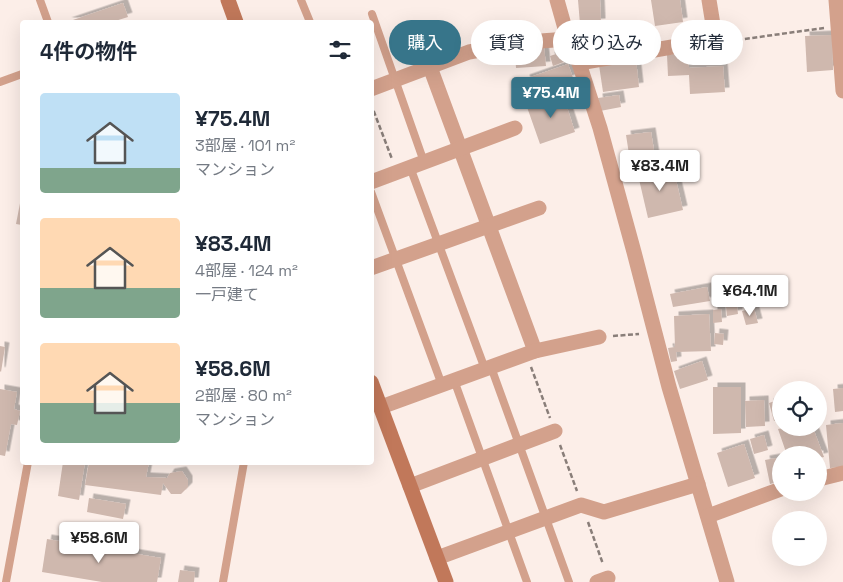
<!DOCTYPE html>
<html lang="ja">
<meta charset="utf-8">
<style>
:root{--surface:#fff;--page:#f2f2f3;--text:#1f2937;--muted:#747a83;--accent:#37758a}
body{margin:0;font-family:"Space Grotesk","Noto Sans JP",sans-serif;background:var(--page);color:var(--text);height:100vh;display:flex;flex-direction:column;font-size:19px;white-space:nowrap}
*{box-sizing:border-box;margin:0}
p{font-size:16px;color:var(--muted)}
.icon{flex:none;width:28px;height:28px;fill:none;stroke:currentColor;stroke-width:2;stroke-linecap:round;stroke-linejoin:round}
.map{position:relative;flex:1;overflow:hidden}
.side{position:absolute;left:20px;top:20px;width:354px;height:445px;display:flex;flex-direction:column;background:var(--surface);border-radius:5px;box-shadow:0 5px 20px #0002}
.side>*{flex:none}
.guide{position:absolute;left:389px;top:20px;width:379px;height:45px;display:flex;gap:10px}
.buttons{position:absolute;left:772px;top:381px;display:grid;gap:10px}
.buttons a{display:grid;place-items:center;width:55px;height:55px;border-radius:50%;background:var(--surface);box-shadow:0 5px 20px #0002;font-size:25px}
.price{position:absolute;translate:-50% -42px;padding:0 11px;border-radius:5px;background:#fff;color:#222;font-size:16px;line-height:32px;filter:drop-shadow(0 1px 2px #0008)}
.price::after{content:'';position:absolute;left:50%;top:30px;width:15px;height:11px;margin-left:-8px;background:inherit;clip-path:polygon(0 0,100% 0,50% 100%)}
.price.current{background:var(--accent);color:#fff}
ul{padding:0;list-style:none}
li{display:flex;align-items:center;gap:15px;height:125px;padding:0 20px}
li span{display:grid;place-items:center;flex:none;width:140px;height:100px;border-radius:5px;color:#555}
li>.icon{margin-inline-start:auto}
span .icon{width:60px;height:60px;fill:#fffc;stroke-width:1}
li b{font-size:21px}
h2{display:flex;justify-content:space-between;align-items:center;height:60px;padding:0 20px;font-size:21px}
.chip{padding:0 18px;border-radius:22px;background:var(--surface);box-shadow:0 5px 20px #0002;font-size:18px;line-height:45px}
.chip.current{background:var(--accent);color:#fff}
.map>svg:first-child{display:block}
.building{fill:#cfb8ae;filter:url(#shadow)}
.lines{fill:none;stroke-linecap:round;stroke-linejoin:round}
.path{stroke:#897e79;stroke-width:2.5;stroke-dasharray:5 2.5;stroke-linecap:butt}
.lane{stroke:#d3a18c;stroke-width:8}
.street{stroke:#d3a18c;stroke-width:15}
.secondary{stroke:#c1785a;stroke-width:15}
</style>
<div class="map">
<svg width="843" height="582" viewBox="0 0 843 582">
<defs>
<filter id="shadow"><feDropShadow dx="4.5" dy="-4.5" stdDeviation="0" flood-color="#0004"/></filter>
</defs>
<rect width="100%" height="100%" fill="#fceee8"/>
<!-- building -->
<g class="building">
<path d="M578,0H600L601,23L580,24Z"/>
<path d="M651,0H680L683,22L655,26Z"/>
<path d="M123,3L128,17L112,22H67Z"/>
<path d="M689,27V38H681L680,28Z"/>
<path d="M620,30L623,44L583,55L579,41Z"/>
<path d="M832,35L833,70L807,72L805,36Z"/>
<path d="M544,47L546,66L516,68L515,49Z"/>
<path d="M565,51L569,60L553,66L550,56Z"/>
<path d="M688,54L689,68L723,66L725,92L690,94L689,75L668,76L667,55Z"/>
<path d="M636,60L639,87L603,92L599,65Z"/>
<path d="M568,64L573,78L530,94L525,79Z"/>
<path d="M563,95L575,132L540,144L527,107Z"/>
<path d="M619,95L621,107L600,111L598,98Z"/>
<path d="M651,132L656,163L631,167L626,135Z"/>
<path d="M673,167L683,210L648,218L638,175Z"/>
<path d="M22,193V225L16,224Z"/>
<path d="M707,287L710,301L673,307L670,294Z"/>
<path d="M737,306L738,314L727,316L726,307Z"/>
<path d="M754,308L758,323L746,325L742,311Z"/>
<path d="M721,309L722,322L713,323V310Z"/>
<path d="M709,314L711,351L676,352L677,361L671,362L668,348L675,347L674,316Z"/>
<path d="M715,333L724,334L723,345L714,344Z"/>
<path d="M0,346L5,347L1,372L0,371Z"/>
<path d="M702,361L708,380L680,389L674,371Z"/>
<path d="M713,387H741V433L713,434Z"/>
<path d="M843,388V411L835,412L833,389Z"/>
<path d="M0,389L17,392L14,409L20,411L17,425L11,424L5,456L0,455Z"/>
<path d="M781,399V419L774,421L769,403Z"/>
<path d="M764,400L765,426L746,427L745,401Z"/>
<path d="M843,423V467L830,468L826,425Z"/>
<path d="M783,428H813L824,457L819,458V455H787L778,429Z"/>
<path d="M764,435L768,450L754,454L750,439Z"/>
<path d="M744,444L755,478L728,487L717,453Z"/>
<path d="M776,458L781,481L770,484L765,460Z"/>
<path d="M63,462H85L79,500L58,496Z"/>
<path d="M89,462H149L146,477L167,478L170,473L182,471L188,480V487L181,494H171L163,483L161,495L85,485Z"/>
<path d="M89,498L126,504L123,519L87,512Z"/>
<path d="M47,539L161,558L157,582H102L42,572Z"/>
<path d="M180,570L195,572L194,582H178Z"/>
</g>
<g class="lines">
<!-- path -->
<g class="path">
<path d="M730,41L824,28"/>
<path d="M371,104L392,159"/>
<path d="M613,336L639,334"/>
<path d="M531,367L550,418"/>
<path d="M560,445L577,491"/>
<path d="M588,522L603,564"/>
</g>
<!-- lane -->
<g class="lane">
<path d="M40,0L48,22"/>
<path d="M301,0L310,22"/>
<path d="M372,14L424,162"/>
<path d="M0,82L22,74"/>
<path d="M410,167L485,369"/>
<path d="M371,192L442,385"/>
<path d="M491,367L569,582"/>
<path d="M454,380L527,582"/>
<path d="M6,582L28,462"/>
<path d="M223,582L244,462"/>
</g>
<!-- street -->
<g class="street">
<path d="M557,0L568,39L579,63L600,128L634,252L669,387L727,582"/>
<path d="M836,0L843,91"/>
<path d="M579,63L672,47L716,43L709,0"/>
<path d="M430,67L535,351"/>
<path d="M371,89L469,52L527,42L568,39"/>
<path d="M371,182L515,128"/>
<path d="M371,268L539,208"/>
<path d="M381,407L535,351L599,337"/>
<path d="M819,479L843,473"/>
<path d="M410,486L555,431"/>
<path d="M708,516L781,489"/>
<path d="M437,558L581,505L604,512L698,484"/>
<path d="M597,582L608,578"/>
</g>
<!-- secondary -->
<g class="secondary">
<path d="M228,0L236,22"/>
<path d="M371,382L446,582"/>
</g>
</g>
</svg>
<div class="buttons">
<a><svg class="icon" aria-label="locate" viewBox="0 0 24 24"><circle cx="12" cy="12" r="6"/><path d="M12 2v4M12 18v4M2 12h4M18 12h4"/></svg></a>
<a>+</a>
<a>−</a>
</div>
<b class="price current" style="left:551px;top:119px">¥75.4M</b>
<b class="price" style="left:660px;top:192px">¥83.4M</b>
<b class="price" style="left:750px;top:317px">¥64.1M</b>
<b class="price" style="left:99px;top:564px">¥58.6M</b>
<div class="guide">
<a class="chip current">購入</a>
<a class="chip">賃貸</a>
<a class="chip">絞り込み</a>
<a class="chip">新着</a>
</div>
<section class="side">
<h2>4件の物件<svg class="icon" aria-label="filters" viewBox="0 0 24 24"><path d="M4 7h16M4 17h16"/><circle cx="9" cy="7" r="2"/><circle cx="15" cy="17" r="2"/></svg></h2>
<ul>
<li><span style="background:linear-gradient(#bfe0f5 75%,#7fa58c 0)"><svg class="icon" aria-label="home" viewBox="0 0 24 24"><path d="M3 11l9-7 9 7M6 9v11h12V9"/></svg></span><div><b>¥75.4M</b><p>3部屋 · 101 m²</p><p>マンション</p></div></li>
<li><span style="background:linear-gradient(#ffd9b3 70%,#7fa58c 0)"><svg class="icon" aria-label="home" viewBox="0 0 24 24"><path d="M3 11l9-7 9 7M6 9v11h12V9"/></svg></span><div><b>¥83.4M</b><p>4部屋 · 124 m²</p><p>一戸建て</p></div></li>
<li><span style="background:linear-gradient(#ffd9b3 60%,#7fa58c 0)"><svg class="icon" aria-label="home" viewBox="0 0 24 24"><path d="M3 11l9-7 9 7M6 9v11h12V9"/></svg></span><div><b>¥58.6M</b><p>2部屋 · 80 m²</p><p>マンション</p></div></li>
</ul>
</section>
</div>
